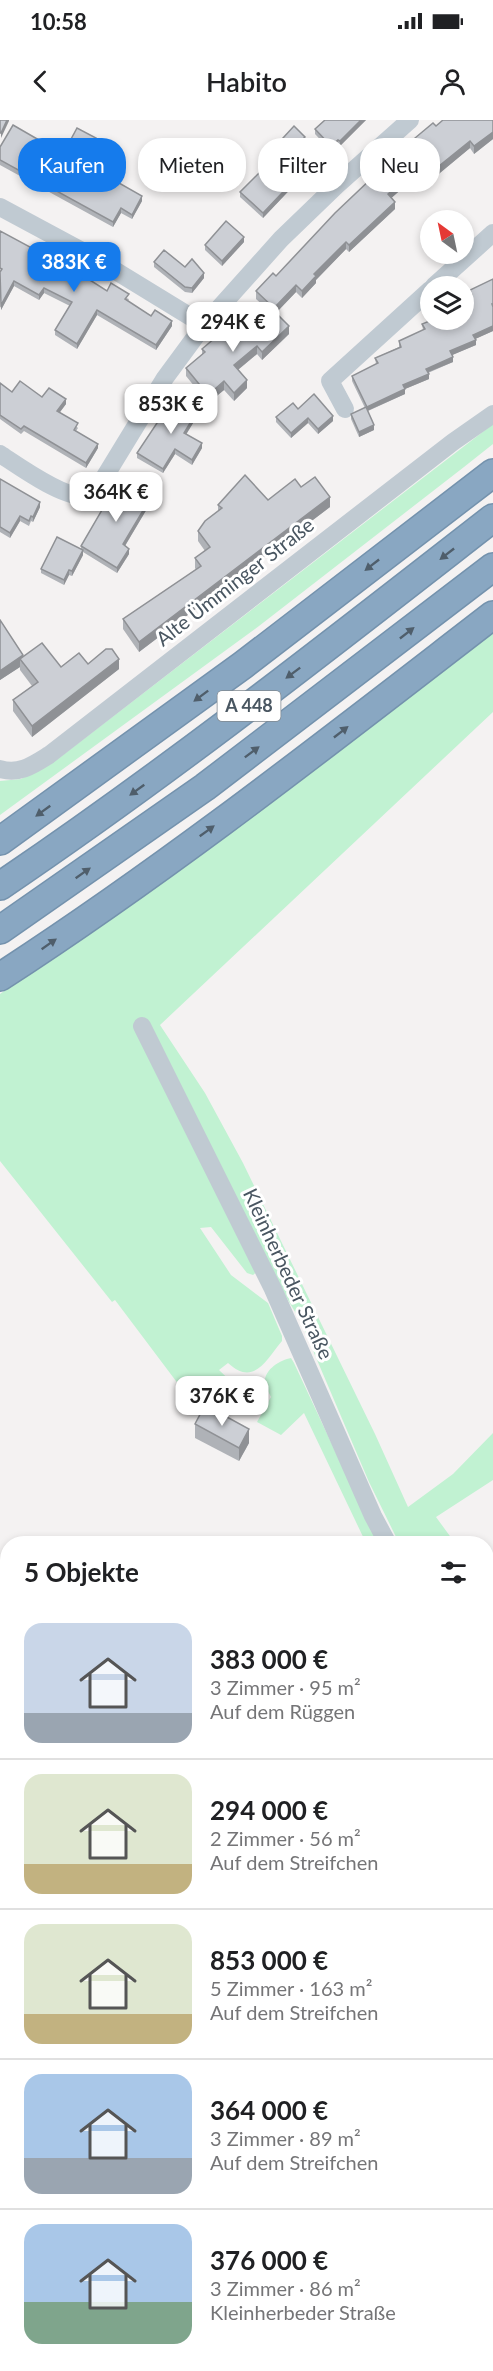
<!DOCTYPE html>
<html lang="de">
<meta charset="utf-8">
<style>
:root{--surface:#fff;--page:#f2f2f2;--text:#202124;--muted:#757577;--line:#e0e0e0;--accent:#157bec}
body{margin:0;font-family:Lato,sans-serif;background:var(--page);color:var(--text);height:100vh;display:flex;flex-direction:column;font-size:22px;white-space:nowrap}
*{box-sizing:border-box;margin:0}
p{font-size:20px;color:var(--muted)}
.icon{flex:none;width:33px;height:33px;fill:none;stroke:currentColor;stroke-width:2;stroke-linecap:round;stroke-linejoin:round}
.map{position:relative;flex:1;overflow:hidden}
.details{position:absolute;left:0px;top:1416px;width:494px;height:836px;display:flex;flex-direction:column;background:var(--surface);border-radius:24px 24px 0 0;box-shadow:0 3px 9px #0003}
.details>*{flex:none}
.guide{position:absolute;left:18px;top:18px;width:458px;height:54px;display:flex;gap:12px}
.needle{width:39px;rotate:327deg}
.tools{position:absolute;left:420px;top:90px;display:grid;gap:12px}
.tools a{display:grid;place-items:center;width:54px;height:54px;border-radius:50%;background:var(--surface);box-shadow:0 3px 9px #0003;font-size:30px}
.price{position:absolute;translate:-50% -51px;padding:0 14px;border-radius:12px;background:#fff;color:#222;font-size:20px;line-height:39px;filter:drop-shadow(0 2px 3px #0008)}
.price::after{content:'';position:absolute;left:50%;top:36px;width:18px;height:14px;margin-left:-9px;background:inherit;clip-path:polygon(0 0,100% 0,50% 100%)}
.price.on{background:var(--accent);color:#fff}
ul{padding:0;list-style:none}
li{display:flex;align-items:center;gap:18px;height:150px;padding:0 24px}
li+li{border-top:2px solid var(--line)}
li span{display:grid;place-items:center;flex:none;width:168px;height:120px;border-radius:18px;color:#555}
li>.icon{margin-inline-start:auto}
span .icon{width:72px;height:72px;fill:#fffc;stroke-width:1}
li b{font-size:26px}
h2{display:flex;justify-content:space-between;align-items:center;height:72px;padding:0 24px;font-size:26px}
.tag{padding:0 21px;border-radius:24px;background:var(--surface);box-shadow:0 3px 9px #0003;font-size:21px;line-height:54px}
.tag.on{background:var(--accent);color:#fff}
.status{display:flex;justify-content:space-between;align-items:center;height:42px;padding:0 30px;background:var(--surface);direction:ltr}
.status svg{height:16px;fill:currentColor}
header{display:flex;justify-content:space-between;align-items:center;height:78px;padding:0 24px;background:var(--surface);font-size:27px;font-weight:600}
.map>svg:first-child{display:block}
.green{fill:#c1f2d2}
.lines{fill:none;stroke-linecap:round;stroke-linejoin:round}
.highway-casing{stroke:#7492ad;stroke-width:30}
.minor{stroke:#c0cad2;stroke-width:18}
.highway{stroke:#89a7c2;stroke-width:27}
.wall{fill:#afb2b7}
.shaded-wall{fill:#8f9195}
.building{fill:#cccfd5;stroke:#8f9195;stroke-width:1.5}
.oneway{fill:#4f5e6b}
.labels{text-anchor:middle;stroke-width:6;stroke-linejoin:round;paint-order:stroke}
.shield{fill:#fff;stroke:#808990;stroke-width:1.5}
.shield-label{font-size:18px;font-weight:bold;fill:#495661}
.street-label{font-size:20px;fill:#495661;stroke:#fff}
</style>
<div class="status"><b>10:58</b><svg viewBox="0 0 49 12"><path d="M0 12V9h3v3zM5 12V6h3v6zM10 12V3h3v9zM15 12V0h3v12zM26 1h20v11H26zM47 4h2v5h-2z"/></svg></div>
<header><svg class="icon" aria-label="back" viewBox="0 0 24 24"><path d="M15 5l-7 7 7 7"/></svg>Habito<svg class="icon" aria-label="person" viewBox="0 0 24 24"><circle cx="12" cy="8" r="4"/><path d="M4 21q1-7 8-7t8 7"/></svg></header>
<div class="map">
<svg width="493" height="2251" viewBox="0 0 493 2251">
<rect width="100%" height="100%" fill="#f4f2f2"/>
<!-- green -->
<g class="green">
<path d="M493,304V324L464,347L259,506L0,695V661L21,659L59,638Z"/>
<path d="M493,512V592L160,905L205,973L243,1043L375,1314L408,1387L453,1354L493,1313V1360L436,1397L455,1423H399L369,1362L300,1200L266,1144L253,1155L247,1153L211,1107L200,1108L231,1155L268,1183L282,1216V1221C266,1240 254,1267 228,1243L219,1250L243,1273L234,1290L202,1272L191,1281L115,1180L112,1182L0,1041V874L324,639Z"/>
<path d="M291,1238L294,1243L378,1423H366L304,1293L281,1315L257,1302L271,1277C269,1273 266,1268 265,1264C263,1250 280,1240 291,1238Z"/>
<path d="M486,1467L493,1477V1641L486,1628Z"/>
<path d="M0,2097L7,2106V2222L0,2213Z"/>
<path d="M493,2197V2233L486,2242V2201Z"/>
<path d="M25,2244H122L128,2251H31Z"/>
<path d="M417,2244H484L479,2251H414Z"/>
</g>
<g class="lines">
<defs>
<g id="highway">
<path d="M0,721L243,545L493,353"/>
<path d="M0,766C170,651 331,524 493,398"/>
<path d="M0,810L205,667L493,447"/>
<path d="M0,857C171,746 332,619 493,495"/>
<path d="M0,2242L8,2251"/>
</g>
</defs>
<!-- highway casing -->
<use href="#highway" class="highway-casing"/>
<!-- minor -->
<g class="minor">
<path d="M0,87L93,137L204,205L281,119L337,65L410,0"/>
<path d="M434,166L493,113"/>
<path d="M345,289L330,261L430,170"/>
<path d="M0,334C17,345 64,379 83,375C92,372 99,365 104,358L165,258L204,205"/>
<path d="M0,649C19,655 33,645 49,635L453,322L493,294"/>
<path d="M142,906L273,1169L373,1396L388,1424"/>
<path d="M486,1579L493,1587"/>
</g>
<!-- highway -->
<use href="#highway" class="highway"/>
</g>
<!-- wall -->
<g class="wall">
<path d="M325,0H366L340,26L338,24L331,31L315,14V9Z"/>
<path d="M493,0V19L474,34L470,28L429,62L421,52L391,78L395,89L349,132L346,129L316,160V163L302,178L296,172L274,195L256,179V171L276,156L374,56V53L395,41L415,24V18L436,6Z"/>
<path d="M283,18L305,22L293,33L283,22Z"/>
<path d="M96,22L84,44L142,81L132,99L121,93L113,107L0,45V27L63,34Z"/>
<path d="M273,49L300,59L263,98L240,77V72Z"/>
<path d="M0,111L107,171L129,179L128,181L151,196L172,206L156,230L97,195L77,229L55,215V210L70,186L44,173L39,180L14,166L1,190Z"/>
<path d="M244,122L222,146L205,130V125Z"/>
<path d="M154,142L185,147L204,158L192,173L185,172L154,147Z"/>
<path d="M493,159V211L475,219L476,225L452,235L453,242L428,253L429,259L405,269V274L368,291L374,310L359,317L351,299V294L365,288L352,261V256L376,244L375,238L399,227V221L423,210L422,204L464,200L471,176L470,170Z"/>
<path d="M256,212L289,214L262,240L257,234L238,250L247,268L234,281L224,270L208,283L186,256V248L202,235V229Z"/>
<path d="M0,263L12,272L42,277L66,284L60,292L78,308L76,311L98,328L86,348L24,311L21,314L0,299Z"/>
<path d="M298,289L333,301L318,314L308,303L291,318L276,302V297Z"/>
<path d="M198,295L186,314L202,328L192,345L175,334L163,353L137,338V333Z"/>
<path d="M0,359L40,387L33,402L31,401L29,406L20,401L10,418L0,412Z"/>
<path d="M301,367L330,387L139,532L123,509V499L196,450L195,448V438L205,431L198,421V411L218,391V385L268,380Z"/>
<path d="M151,382L125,426L129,434L117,453L83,432V435L72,456L69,455L64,465L41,453V449L81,429V426Z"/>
<path d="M0,500L23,537L61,547L88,544L119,549L32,617L13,591V580L32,566L20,550V547L0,560Z"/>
<path d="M195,1304L249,1323L239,1341L195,1318Z"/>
</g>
<!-- shaded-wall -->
<g class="shaded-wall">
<path d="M7,0H9V1L1,18V13Z"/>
<path d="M361,0H366L340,26V21Z"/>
<path d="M493,12V19L474,34V26Z"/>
<path d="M305,17V22L293,33V28Z"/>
<path d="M96,18V22L82,47V42Z"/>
<path d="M338,20V24L331,31V26Z"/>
<path d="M470,21V28L429,62V54Z"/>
<path d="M421,45V52L388,81V74Z"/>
<path d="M300,54V59L263,98V93Z"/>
<path d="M142,76V81L132,99V95Z"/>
<path d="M395,82V89L349,132V125Z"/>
<path d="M121,88V93L113,107V102Z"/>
<path d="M244,117V122L222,146V141Z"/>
<path d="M346,122V129L316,160V163L302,178V171L314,154Z"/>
<path d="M204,153V158L192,173V168Z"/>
<path d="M14,161V166L1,190V185Z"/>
<path d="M296,165V172L274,195V188Z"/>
<path d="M44,168V173L39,180V175Z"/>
<path d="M97,190V195L77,229V224Z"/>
<path d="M172,201V206L156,230V225Z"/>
<path d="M289,206V214L262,240V232Z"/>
<path d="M493,206V211L473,220V215Z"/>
<path d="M476,220V225L450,236V231Z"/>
<path d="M257,226V234L234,253V245Z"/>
<path d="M453,237V242L426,253V249Z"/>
<path d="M429,254V259L405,269V274L367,291V287L403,265Z"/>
<path d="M247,260V268L234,281V273Z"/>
<path d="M224,261V270L208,283V275Z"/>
<path d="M66,279V284L57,296V291Z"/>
<path d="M198,290V295L184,318V313Z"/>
<path d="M333,296V301L318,314V309Z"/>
<path d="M308,298V303L291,318V313Z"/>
<path d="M374,305V310L359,317V312Z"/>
<path d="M202,323V328L192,345V340Z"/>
<path d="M98,324V328L86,348V343Z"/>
<path d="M175,329V334L163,353V349Z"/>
<path d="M151,377V382L123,429V424Z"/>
<path d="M330,377V387L139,532V522Z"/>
<path d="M40,382V387L33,402V397Z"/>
<path d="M20,396V401L10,418V413Z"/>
<path d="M129,429V434L117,453V448Z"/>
<path d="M83,430V435L72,456V451Z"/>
<path d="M69,450V455L64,465V460Z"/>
<path d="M23,535V544L20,539V547L0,560V551Z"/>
<path d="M119,539V549L32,617V606Z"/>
<path d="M249,1309V1323L239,1341V1328Z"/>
</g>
<!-- building -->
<g class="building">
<path d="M0,0H7L1,13H0Z"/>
<path d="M325,0H361L340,21L338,20L331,26L315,9Z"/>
<path d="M443,0H493V12L474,26L470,21L429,54L421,45L388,74L395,82L349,125L346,122L314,154L316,156L302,171L296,165L274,188L256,171L273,153L276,156L335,93L375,55L374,53L393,37L395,41L418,22L415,18L433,3L436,6Z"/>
<path d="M13,5L63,34L77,8L96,18L82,42L142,76L132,95L121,88L113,102L0,40V27Z"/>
<path d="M294,6L305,17L293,28L283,18Z"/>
<path d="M283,38L300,54L263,93L240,72L268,44L273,49Z"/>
<path d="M226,101L244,117L222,141L205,125Z"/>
<path d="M0,111L82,155L107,171L111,163L129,174L125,179L151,196L155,190L172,201L156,225L97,190L77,224L55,210L72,182L44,168L39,175L14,161L1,185L0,152L2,149L0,148Z"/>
<path d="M164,130L185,147L192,139L204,153L192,168L185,167L154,142Z"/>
<path d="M493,159V184H492L493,187V206L473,215L476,220L450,231L453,237L426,249L429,254L403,265L405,269L367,287L352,256L378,243L375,238L401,227L399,221L425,209L422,204L432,200H464V179L472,175L470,170Z"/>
<path d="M277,194L289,206L262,232L257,226L234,245L247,260L234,273L224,261L208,275L186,248L205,232L202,229L242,195L256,212Z"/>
<path d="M20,261L42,277L49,268L66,279L57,291L78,303L74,310L98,324L86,343L24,306L21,309L0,295V263L12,272Z"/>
<path d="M314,274L333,296L318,309L308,298L291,313L276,297L293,283L298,289Z"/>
<path d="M175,276L198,290L184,313L202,323L192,340L175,329L163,349L137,333Z"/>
<path d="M366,287L374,305L359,312L351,294Z"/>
<path d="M245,355L268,380L295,359L301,367L315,357L330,377L139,522L123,499L201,446L195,438L210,427L198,411L205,401L222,388L218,385Z"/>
<path d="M0,359L40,382L33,397L31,396L29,401L20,396L10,413L0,407Z"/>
<path d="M120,359L151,377L123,424L129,429L117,448L81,426Z"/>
<path d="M57,417L83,430L72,451L69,450L64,460L41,449Z"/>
<path d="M0,500L23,535L0,551Z"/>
<path d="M42,523L61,547L79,533L88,544L106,529H112L119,539L32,606L13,580L38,562L20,539Z"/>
<path d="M205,1285L249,1309L239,1328L195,1304Z"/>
</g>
<!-- one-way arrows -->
<defs><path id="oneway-solid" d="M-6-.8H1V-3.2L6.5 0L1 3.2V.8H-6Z" transform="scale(1.5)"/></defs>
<g class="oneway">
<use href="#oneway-solid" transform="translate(447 434) rotate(142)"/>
<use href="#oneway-solid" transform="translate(372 445) rotate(142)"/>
<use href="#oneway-solid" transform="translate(407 513) rotate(-38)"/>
<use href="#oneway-solid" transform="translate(293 553) rotate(143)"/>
<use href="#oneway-solid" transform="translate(201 576) rotate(143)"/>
<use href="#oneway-solid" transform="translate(341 612) rotate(-38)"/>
<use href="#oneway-solid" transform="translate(252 632) rotate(-37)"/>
<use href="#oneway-solid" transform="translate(137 670) rotate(144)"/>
<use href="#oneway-solid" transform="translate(43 691) rotate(144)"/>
<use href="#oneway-solid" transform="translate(207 711) rotate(-36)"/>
<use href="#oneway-solid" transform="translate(83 753) rotate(-35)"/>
<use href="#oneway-solid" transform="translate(49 824) rotate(-35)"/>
</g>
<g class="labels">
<!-- shield labels -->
<rect class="shield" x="217.5" y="571" width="63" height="30" rx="4.5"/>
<g class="shield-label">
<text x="249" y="592">A 448</text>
</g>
<!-- street labels -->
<g class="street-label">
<text transform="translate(235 462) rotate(-38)" y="7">Alte Ümminger Straße</text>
<text transform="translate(288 1154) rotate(65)" y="7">Kleinherbeder Straße</text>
</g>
</g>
</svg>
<div class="tools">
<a><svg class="needle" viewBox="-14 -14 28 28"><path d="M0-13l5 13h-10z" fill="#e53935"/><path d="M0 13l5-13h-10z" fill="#757577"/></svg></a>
<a><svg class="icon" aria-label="layers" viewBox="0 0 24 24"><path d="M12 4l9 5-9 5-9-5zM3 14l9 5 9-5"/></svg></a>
</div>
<b class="price on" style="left:74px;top:173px">383K €</b>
<b class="price" style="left:233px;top:233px">294K €</b>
<b class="price" style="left:171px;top:315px">853K €</b>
<b class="price" style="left:116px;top:403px">364K €</b>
<b class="price" style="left:222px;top:1307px">376K €</b>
<div class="guide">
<a class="tag on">Kaufen</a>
<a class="tag">Mieten</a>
<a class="tag">Filter</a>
<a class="tag">Neu</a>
</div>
<section class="details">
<h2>5 Objekte<svg class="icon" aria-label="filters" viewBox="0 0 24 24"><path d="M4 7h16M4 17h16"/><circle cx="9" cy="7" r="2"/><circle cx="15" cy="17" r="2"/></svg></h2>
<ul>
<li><span style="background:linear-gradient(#c9d6e8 75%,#9aa5b1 0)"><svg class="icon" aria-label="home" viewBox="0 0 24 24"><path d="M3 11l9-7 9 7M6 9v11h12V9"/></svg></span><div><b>383 000 €</b><p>3 Zimmer · 95 m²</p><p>Auf dem Rüggen</p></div></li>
<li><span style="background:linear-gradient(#dfe7d0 75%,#c2b280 0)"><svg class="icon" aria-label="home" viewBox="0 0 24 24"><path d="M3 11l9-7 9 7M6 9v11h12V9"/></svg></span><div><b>294 000 €</b><p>2 Zimmer · 56 m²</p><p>Auf dem Streifchen</p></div></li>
<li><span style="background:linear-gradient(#dfe7d0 75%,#c2b280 0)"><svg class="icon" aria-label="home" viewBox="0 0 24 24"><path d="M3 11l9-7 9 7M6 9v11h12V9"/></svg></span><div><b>853 000 €</b><p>5 Zimmer · 163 m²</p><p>Auf dem Streifchen</p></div></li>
<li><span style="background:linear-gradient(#a9c7e8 70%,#9aa5b1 0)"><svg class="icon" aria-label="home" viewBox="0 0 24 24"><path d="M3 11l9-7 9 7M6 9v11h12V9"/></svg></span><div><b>364 000 €</b><p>3 Zimmer · 89 m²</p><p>Auf dem Streifchen</p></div></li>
<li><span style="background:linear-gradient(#a9c7e8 65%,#7fa58c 0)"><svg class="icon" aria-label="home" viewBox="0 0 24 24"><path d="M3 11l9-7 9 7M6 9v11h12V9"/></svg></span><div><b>376 000 €</b><p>3 Zimmer · 86 m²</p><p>Kleinherbeder Straße</p></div></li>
</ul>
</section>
</div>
